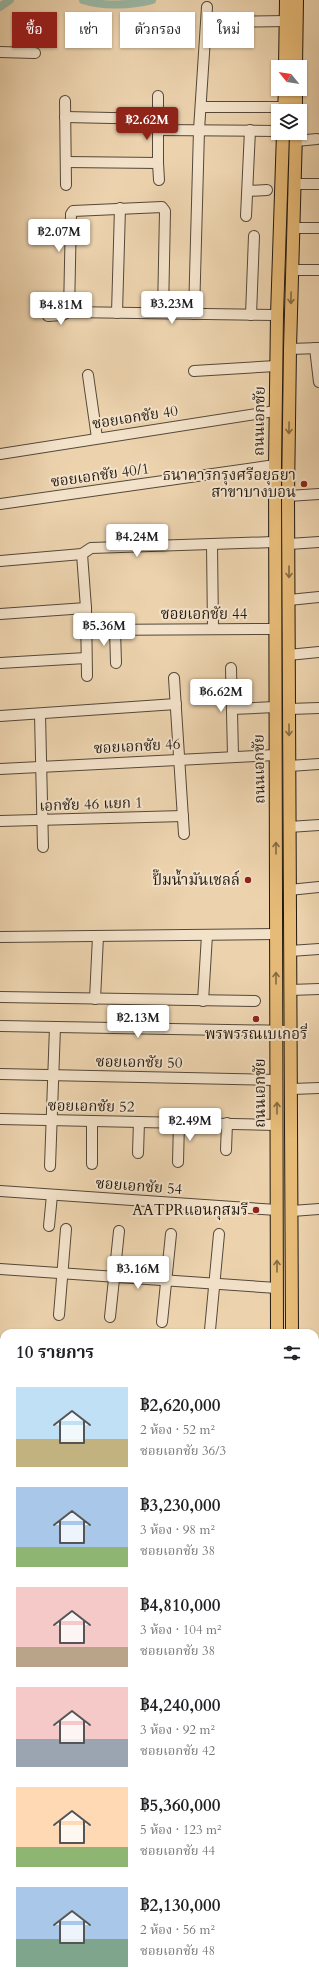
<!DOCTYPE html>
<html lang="th">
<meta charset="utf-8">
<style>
:root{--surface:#fff;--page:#f2f2f2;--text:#202124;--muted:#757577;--accent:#8f2418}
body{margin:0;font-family:Cardo,"Noto Serif Thai",serif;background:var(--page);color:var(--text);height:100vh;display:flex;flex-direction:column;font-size:15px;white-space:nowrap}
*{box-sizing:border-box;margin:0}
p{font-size:13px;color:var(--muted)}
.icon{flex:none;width:22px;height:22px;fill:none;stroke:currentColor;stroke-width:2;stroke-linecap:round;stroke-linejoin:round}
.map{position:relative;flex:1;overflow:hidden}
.sheet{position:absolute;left:0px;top:1329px;width:319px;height:656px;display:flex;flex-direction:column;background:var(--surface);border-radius:12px 12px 0 0;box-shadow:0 1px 3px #0004}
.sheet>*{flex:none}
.guide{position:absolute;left:12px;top:12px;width:295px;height:36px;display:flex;gap:8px}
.needle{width:26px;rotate:300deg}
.tools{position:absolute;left:271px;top:60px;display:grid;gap:8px}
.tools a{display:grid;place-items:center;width:36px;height:36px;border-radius:0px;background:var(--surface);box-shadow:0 1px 3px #0004;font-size:20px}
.price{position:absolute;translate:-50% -34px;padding:0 9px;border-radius:4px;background:#fff;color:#222;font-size:13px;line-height:26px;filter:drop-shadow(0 1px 2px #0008)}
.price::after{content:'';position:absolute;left:50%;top:24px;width:12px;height:9px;margin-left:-6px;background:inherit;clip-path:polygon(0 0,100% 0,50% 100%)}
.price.active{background:var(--accent);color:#fff}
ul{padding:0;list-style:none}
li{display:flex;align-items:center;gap:12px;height:100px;padding:0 16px}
li span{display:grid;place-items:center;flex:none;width:112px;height:80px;border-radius:0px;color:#555}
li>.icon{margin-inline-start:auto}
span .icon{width:48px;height:48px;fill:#fffc;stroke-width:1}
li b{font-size:17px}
h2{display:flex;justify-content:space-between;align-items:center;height:48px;padding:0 16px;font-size:17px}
.tag{padding:0 14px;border-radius:0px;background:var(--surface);box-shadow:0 1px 3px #0004;font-size:14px;line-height:36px}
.tag.active{background:var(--accent);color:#fff}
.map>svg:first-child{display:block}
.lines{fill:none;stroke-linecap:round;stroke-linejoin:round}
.canal{stroke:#9ab9a6;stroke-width:8}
.minor-casing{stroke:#544838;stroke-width:12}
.major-casing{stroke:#221910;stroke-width:14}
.minor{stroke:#f3e2ca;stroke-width:10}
.major{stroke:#e6ba77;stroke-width:12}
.oneway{stroke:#846a44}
.poi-dot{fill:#8f2418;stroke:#f3e2ca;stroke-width:1.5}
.labels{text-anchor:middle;stroke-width:4;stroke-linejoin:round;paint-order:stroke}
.street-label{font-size:15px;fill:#221910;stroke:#f3e2ca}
.poi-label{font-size:15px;fill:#221910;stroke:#f3e2ca;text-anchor:end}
</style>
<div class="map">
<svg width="319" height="1985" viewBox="0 0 319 1985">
<rect width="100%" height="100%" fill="#ecd3ae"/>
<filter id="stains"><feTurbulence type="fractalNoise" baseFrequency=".005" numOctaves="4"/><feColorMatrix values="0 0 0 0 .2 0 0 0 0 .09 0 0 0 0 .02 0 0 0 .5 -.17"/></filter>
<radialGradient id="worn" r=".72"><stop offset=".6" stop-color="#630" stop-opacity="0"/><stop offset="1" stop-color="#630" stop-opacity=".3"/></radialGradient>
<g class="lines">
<!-- canal -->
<g class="canal">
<path d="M83,0C104,7 131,5 152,0"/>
<path d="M0,7L10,0"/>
<path d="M0,1980L11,1985"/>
</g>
<defs>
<g id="minor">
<path d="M207,22L286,21"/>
<path d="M0,52L35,53"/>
<path d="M65,101L66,185"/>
<path d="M201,107H284"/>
<path d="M65,117L158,119V163L66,162"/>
<path d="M158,119V96"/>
<path d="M158,130L278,131"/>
<path d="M296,141L317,139"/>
<path d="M158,163L159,180"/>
<path d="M295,184H319"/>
<path d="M248,191L267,190"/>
<path d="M246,216L250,130"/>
<path d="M293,228H319"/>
<path d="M292,270H319"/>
<path d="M69,312L71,214L73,211L162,207L165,211L163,313"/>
<path d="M117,313L120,208"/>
<path d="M194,314L199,130L207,7"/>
<path d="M251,315L254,236"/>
<path d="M48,316L62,315L69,312L277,315"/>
<path d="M315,348L319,382"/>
<path d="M290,349L319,348"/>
<path d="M194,371L276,366"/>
<path d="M88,375L97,438"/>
<path d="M0,454L275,411"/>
<path d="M288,496L319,494"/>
<path d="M0,504L275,465"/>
<path d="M289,544L319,542"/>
<path d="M212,545L213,628"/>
<path d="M82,554L86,608L87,676"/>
<path d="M0,561L82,554L91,548L274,542"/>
<path d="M289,600L319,597"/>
<path d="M0,614L86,608"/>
<path d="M86,630L274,629"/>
<path d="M115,630L116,663"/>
<path d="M288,655L319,652"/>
<path d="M0,663L86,658"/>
<path d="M231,668L233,756"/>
<path d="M174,678L184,834"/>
<path d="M232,709L275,707"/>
<path d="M289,709L319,708"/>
<path d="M40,714L43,847"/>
<path d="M0,716L176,704"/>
<path d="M289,766L319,764"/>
<path d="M0,769L276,755"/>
<path d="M0,821L183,816"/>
<path d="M289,827L319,825"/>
<path d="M289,890L319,887"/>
<path d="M0,937L276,934"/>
<path d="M290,951L319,949"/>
<path d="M290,990L319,989"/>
<path d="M0,997L255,1001"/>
<path d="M95,999L98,936"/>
<path d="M203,1001L207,935"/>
<path d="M0,1026L291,1031"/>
<path d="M0,1074L277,1080"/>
<path d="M292,1089L319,1088"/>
<path d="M0,1119L277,1125"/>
<path d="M226,1150L227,1123"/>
<path d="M138,1153L139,1122"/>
<path d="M178,1162L179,1122"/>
<path d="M92,1164V1121"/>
<path d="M50,1166L55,1027"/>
<path d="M0,1191L277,1210"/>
<path d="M292,1211L319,1209"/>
<path d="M49,1226L52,1195"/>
<path d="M0,1269L277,1288"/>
<path d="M59,1315L66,1229"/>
<path d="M110,1317L119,1231"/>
<path d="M162,1322L171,1234"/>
<path d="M210,1330L219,1234"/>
<path d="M0,1349L4,1350"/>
<path d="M315,1378H319"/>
<path d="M315,1440H319"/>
<path d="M0,1442H4"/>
<path d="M315,1501H319"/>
<path d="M315,1566H319"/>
<path d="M0,1573L4,1574"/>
<path d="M315,1613H319"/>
<path d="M0,1629L4,1630"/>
<path d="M0,1679H4"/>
<path d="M315,1689H319"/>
<path d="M315,1739L319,1738"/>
<path d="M0,1773H4"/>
<path d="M315,1787H319"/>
<path d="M0,1825L4,1826"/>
<path d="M315,1836H319"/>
<path d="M315,1885H319"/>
<path d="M0,1934L4,1935"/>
<path d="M315,1938H319"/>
<path d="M72,1981L83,1985"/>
<path d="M120,1985V1981"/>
</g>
<g id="major">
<path d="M285,67L286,0"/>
<path d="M296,67L297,0"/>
<path d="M284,111L285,89"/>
<path d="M296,111V89"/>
<path d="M277,1333L275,465L277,315L283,133"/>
<path d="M292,1333L288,496L290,349L296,133"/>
<path d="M281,1981V1985"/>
<path d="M295,1985V1981"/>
</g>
</defs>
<!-- minor casing -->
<use href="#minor" class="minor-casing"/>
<!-- major casing -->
<use href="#major" class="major-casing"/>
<!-- minor -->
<use href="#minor" class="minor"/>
<!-- major -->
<use href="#major" class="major"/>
</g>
<!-- one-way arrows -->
<defs><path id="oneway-shaft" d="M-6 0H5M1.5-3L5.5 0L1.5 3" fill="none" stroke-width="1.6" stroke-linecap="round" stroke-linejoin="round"/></defs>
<g class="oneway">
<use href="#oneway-shaft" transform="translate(291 298) rotate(91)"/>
<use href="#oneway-shaft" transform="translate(289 428) rotate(91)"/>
<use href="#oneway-shaft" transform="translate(289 572) rotate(90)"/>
<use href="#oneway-shaft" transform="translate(289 730) rotate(90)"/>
<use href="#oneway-shaft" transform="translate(276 848) rotate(-90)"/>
<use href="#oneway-shaft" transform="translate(276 978) rotate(-90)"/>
<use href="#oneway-shaft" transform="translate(277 1108) rotate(-90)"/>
<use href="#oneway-shaft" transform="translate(277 1266) rotate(-90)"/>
</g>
<!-- markers -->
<g class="poi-dot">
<circle cx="304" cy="484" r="4"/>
<circle cx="248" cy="880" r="4"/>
<circle cx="256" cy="1019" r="4"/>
<circle cx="256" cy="1210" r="4"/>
</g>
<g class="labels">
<!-- street labels -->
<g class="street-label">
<text transform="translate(135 417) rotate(-9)" y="5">ซอยเอกชัย 40</text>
<text transform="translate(259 421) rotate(-89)" y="5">ถนนเอกชัย</text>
<text transform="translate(100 475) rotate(-8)" y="5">ซอยเอกชัย 40/1</text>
<text x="204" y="619">ซอยเอกชัย 44</text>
<text transform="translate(137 746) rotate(-3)" y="5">ซอยเอกชัย 46</text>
<text transform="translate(259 769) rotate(-91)" y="5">ถนนเอกชัย</text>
<text transform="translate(91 804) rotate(-2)" y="5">เอกชัย 46 แยก 1</text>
<text transform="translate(139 1062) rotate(1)" y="5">ซอยเอกชัย 50</text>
<text transform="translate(260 1093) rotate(-90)" y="5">ถนนเอกชัย</text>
<text transform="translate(91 1106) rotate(1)" y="5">ซอยเอกชัย 52</text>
<text transform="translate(139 1186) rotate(4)" y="5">ซอยเอกชัย 54</text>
</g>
<!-- poi labels -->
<g class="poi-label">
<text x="296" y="480">ธนาคารกรุงศรีอยุธยา<tspan x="296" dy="17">สาขาบางบอน</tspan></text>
<text x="240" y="885">ปั๊มน้ำมันเชลล์</text>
<text x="256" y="1039" text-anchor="middle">พรพรรณเบเกอรี่</text>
<text x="248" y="1215">AATPRแอนกุสมรี</text>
</g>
</g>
<rect width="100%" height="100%" filter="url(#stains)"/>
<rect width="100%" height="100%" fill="url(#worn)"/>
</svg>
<div class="tools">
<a><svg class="needle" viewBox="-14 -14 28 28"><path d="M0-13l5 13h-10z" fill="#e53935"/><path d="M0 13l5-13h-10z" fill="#757577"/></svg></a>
<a><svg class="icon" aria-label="layers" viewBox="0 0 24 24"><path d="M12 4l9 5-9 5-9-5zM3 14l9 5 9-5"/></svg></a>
</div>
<b class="price active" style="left:147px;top:141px">฿2.62M</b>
<b class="price" style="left:59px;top:253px">฿2.07M</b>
<b class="price" style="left:172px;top:325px">฿3.23M</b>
<b class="price" style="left:61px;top:326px">฿4.81M</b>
<b class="price" style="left:137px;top:558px">฿4.24M</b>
<b class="price" style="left:104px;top:647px">฿5.36M</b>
<b class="price" style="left:221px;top:713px">฿6.62M</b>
<b class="price" style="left:138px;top:1039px">฿2.13M</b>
<b class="price" style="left:190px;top:1142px">฿2.49M</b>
<b class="price" style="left:138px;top:1290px">฿3.16M</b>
<div class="guide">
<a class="tag active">ซื้อ</a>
<a class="tag">เช่า</a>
<a class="tag">ตัวกรอง</a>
<a class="tag">ใหม่</a>
</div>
<section class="sheet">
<h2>10 รายการ<svg class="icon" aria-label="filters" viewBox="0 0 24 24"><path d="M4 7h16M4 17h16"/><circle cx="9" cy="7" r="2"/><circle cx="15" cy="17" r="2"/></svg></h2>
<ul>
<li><span style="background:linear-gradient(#bfe0f5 65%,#c2b280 0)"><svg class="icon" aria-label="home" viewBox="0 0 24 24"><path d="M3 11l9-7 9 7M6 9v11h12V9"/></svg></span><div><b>฿2,620,000</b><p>2 ห้อง · 52 m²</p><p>ซอยเอกชัย 36/3</p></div></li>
<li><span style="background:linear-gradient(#a9c7e8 75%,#8fb573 0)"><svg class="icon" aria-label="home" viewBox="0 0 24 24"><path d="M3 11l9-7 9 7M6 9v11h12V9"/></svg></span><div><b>฿3,230,000</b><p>3 ห้อง · 98 m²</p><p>ซอยเอกชัย 38</p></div></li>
<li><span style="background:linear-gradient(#f6c9c9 75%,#b9a48a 0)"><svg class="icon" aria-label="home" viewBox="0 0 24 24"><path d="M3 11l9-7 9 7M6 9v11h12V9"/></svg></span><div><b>฿4,810,000</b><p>3 ห้อง · 104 m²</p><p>ซอยเอกชัย 38</p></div></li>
<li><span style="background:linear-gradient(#f6c9c9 65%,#9aa5b1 0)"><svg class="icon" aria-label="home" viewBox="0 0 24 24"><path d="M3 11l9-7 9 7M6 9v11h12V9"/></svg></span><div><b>฿4,240,000</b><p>3 ห้อง · 92 m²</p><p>ซอยเอกชัย 42</p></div></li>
<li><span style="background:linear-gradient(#ffd9b3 75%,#8fb573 0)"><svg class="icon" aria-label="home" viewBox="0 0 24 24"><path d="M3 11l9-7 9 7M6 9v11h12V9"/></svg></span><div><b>฿5,360,000</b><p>5 ห้อง · 123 m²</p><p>ซอยเอกชัย 44</p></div></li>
<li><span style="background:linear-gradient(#a9c7e8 65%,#7fa58c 0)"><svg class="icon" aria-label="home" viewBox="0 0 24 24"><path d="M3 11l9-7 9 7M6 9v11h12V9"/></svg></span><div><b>฿2,130,000</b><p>2 ห้อง · 56 m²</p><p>ซอยเอกชัย 48</p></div></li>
</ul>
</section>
</div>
